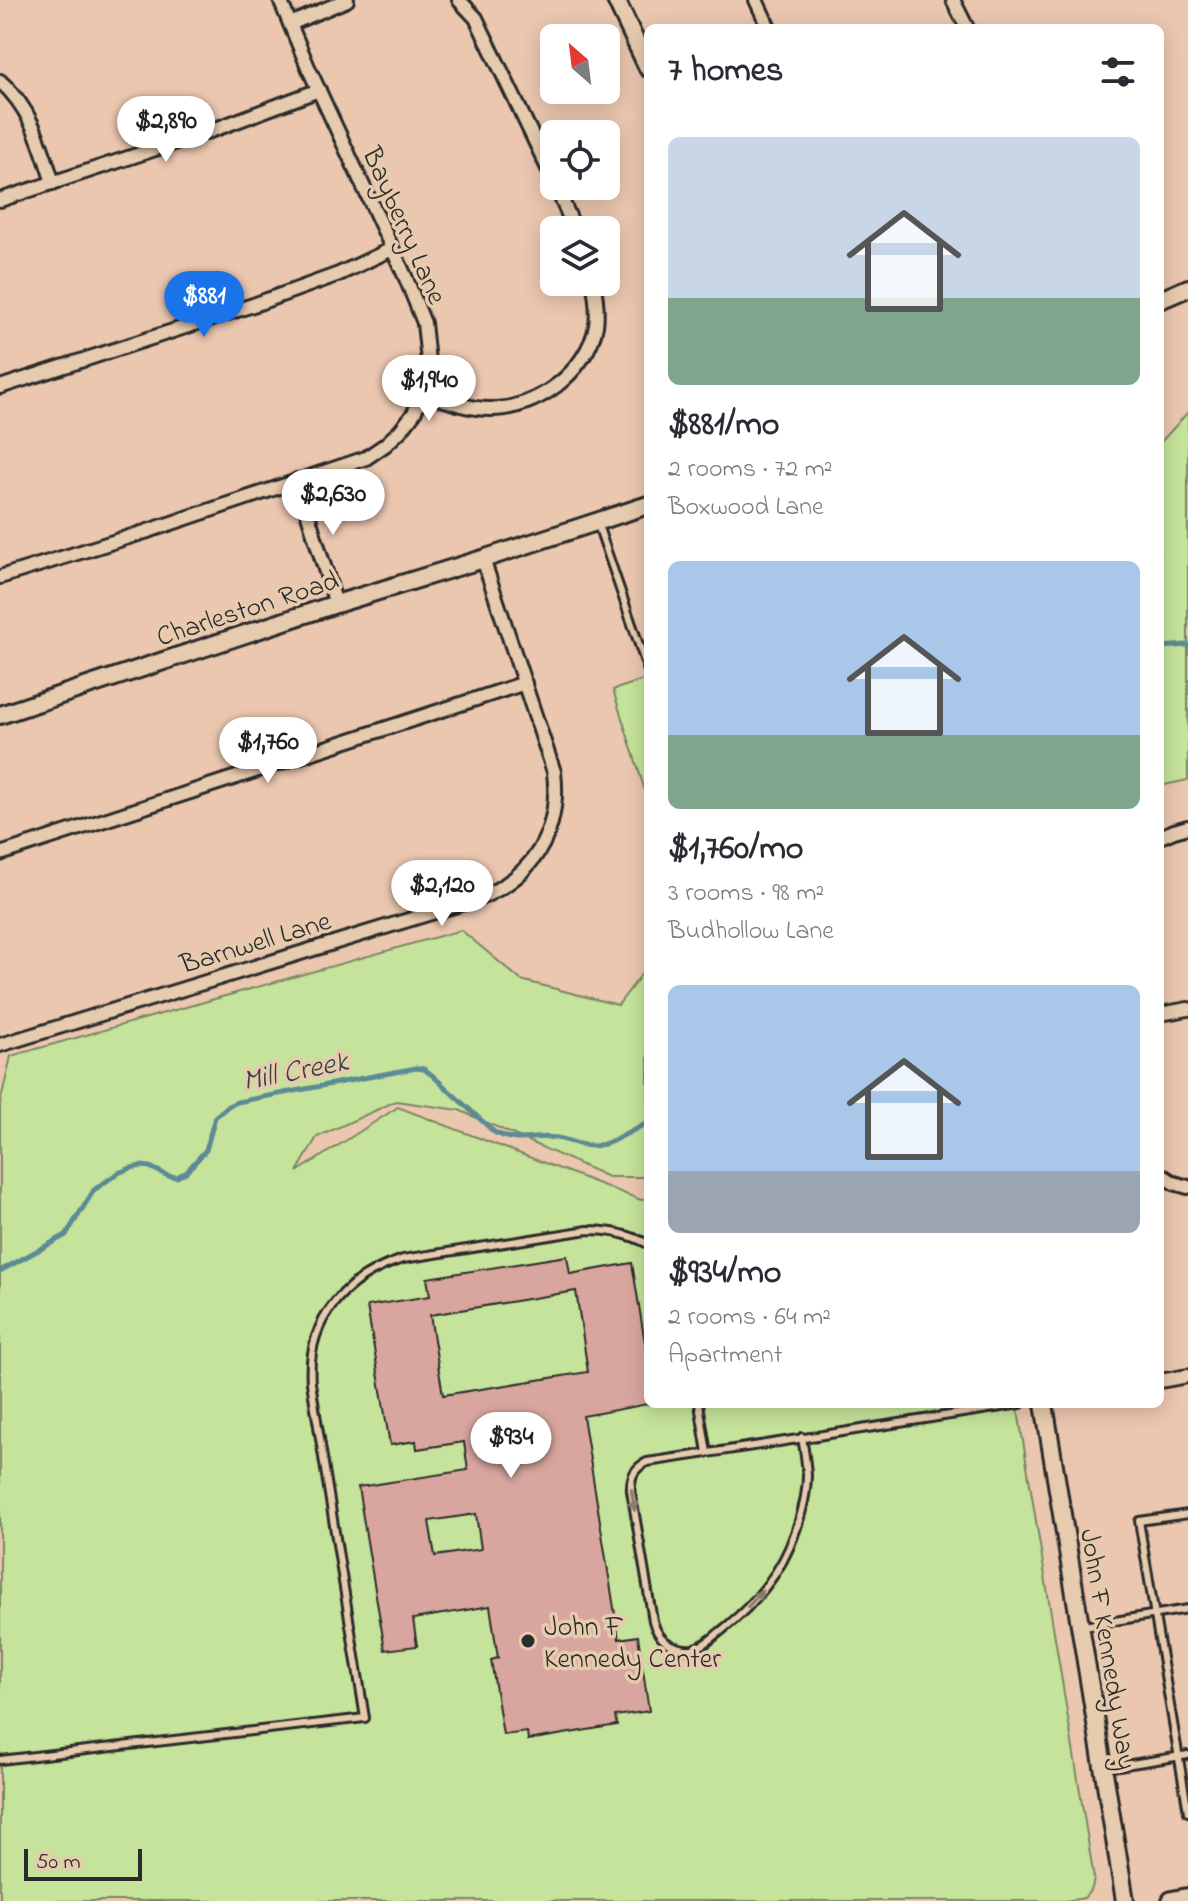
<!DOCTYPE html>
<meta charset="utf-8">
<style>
:root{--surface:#fff;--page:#f7f7f7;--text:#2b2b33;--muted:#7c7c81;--accent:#1a73e8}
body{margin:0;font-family:"Indie Flower",sans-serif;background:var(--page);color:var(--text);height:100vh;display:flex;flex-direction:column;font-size:30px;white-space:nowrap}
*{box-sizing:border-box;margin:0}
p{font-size:26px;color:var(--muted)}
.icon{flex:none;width:44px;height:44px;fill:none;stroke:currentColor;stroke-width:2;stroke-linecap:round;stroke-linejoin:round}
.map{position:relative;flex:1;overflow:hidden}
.side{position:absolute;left:644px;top:24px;width:520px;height:1384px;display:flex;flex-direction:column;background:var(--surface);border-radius:12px;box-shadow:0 4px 20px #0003}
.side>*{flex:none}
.needle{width:52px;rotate:332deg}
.tools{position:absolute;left:540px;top:24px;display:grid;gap:16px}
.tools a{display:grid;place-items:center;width:80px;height:80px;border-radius:12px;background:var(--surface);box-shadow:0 4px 20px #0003;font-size:40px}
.scale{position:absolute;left:24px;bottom:20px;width:118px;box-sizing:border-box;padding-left:8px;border:4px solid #2b2b2b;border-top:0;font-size:22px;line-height:28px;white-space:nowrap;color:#2b2b2b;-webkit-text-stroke:6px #e7cbae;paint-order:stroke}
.price{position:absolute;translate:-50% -68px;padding:0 18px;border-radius:28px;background:#fff;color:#222;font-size:26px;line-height:52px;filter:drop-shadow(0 2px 4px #0008)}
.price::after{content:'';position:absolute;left:50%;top:48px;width:24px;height:18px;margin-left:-12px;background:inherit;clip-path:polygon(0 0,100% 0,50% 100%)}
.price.current{background:var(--accent);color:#fff}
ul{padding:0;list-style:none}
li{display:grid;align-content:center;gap:16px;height:424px;padding:0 24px}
li span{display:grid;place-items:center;height:248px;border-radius:12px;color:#555}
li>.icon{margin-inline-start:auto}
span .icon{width:144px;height:144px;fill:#fffc;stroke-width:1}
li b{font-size:34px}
h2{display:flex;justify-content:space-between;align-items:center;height:96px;padding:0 24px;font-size:34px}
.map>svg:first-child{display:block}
.green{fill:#c5e39a;stroke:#788762;stroke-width:2}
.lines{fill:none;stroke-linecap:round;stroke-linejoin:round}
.stream{stroke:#5c8a95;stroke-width:5}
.building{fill:#d8a69f;stroke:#2b2b2b;stroke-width:2;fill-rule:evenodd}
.service-casing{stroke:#2b2b2b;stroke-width:12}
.minor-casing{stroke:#2b2b2b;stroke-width:18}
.tertiary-casing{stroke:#2b2b2b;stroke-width:22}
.secondary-casing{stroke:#2b2b2b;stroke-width:24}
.service{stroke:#e7cbae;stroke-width:6}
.minor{stroke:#e7cbae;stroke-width:12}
.tertiary{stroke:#e7cbae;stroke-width:16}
.secondary{stroke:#e7cbae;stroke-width:18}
.oneway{fill:#897b6c}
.poi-dot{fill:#2b2b2b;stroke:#e7cbae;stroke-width:3}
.labels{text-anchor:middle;stroke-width:7;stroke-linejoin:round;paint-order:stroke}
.street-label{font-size:28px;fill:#2b2b2b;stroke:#e7cbae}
.poi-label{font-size:28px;fill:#2b2b2b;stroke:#e7cbae;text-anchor:start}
.water-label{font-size:30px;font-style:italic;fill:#374345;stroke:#e7cbae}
</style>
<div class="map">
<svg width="1188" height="1901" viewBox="0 0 1188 1901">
<rect width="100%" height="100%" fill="#ecc7b0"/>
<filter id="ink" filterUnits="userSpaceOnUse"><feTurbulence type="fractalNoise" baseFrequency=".0125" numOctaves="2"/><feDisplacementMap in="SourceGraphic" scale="16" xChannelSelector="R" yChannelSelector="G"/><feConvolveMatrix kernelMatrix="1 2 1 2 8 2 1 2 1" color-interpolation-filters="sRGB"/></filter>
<g filter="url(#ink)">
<!-- green -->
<g class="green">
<path d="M1188,412V780L1160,786V443Z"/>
<path d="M646,679L648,685V800L613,690Z"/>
<path d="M461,930L521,980L618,1005L647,967L648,963V1177H608L459,1110L396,1101L317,1137L297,1172L398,1107L641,1200L648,1199V1404H1017L1094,1878L1092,1888L1084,1898L1065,1901H0V1104L11,1056Z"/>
</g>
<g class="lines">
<!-- stream -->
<g class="stream">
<path d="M1160,647L1188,645"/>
<path d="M0,1271L66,1235L94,1190L118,1173L131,1168L141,1166L150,1167L168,1176L177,1177L186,1172L206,1150L215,1117L228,1106L237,1102L416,1068L424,1069L432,1075L494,1132C521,1146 531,1134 557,1138C569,1140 582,1147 595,1146C613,1144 631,1130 648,1123"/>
</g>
</g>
<!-- building -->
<path class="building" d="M567,1256L570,1274L632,1263L648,1361V1404L583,1416L619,1639L638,1636L649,1711L615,1716L617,1725L528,1740L527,1732L503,1735L491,1660L498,1658L490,1606L413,1619L417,1646L385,1650L358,1487L468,1470L464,1442L417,1449L416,1441L390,1445L367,1306L430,1296L427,1278ZM576,1291L588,1372L443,1395L430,1315ZM476,1514L481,1549L435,1556L429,1521Z"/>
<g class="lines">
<defs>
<g id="service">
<path d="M598,525L648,671"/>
<path d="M699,1404L707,1453"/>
<path d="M802,1437C804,1449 806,1462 807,1474C807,1498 799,1524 790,1546C775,1581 750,1608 721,1631C713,1637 705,1646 695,1648C687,1651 679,1648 671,1645C661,1640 656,1632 653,1621L631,1491C630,1477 634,1468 647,1462C772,1444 896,1423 1021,1404"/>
<path d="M1188,1514L1139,1521L1188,1812"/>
<path d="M1084,1626L1188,1609"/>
<path d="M0,1760L365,1718L311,1383C306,1320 345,1277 403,1259L588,1230C609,1230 629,1234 648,1244"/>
<path d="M1106,1768L1188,1755"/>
</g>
<g id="minor">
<path d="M459,0L476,18L554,181"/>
<path d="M756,0L769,28"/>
<path d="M953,0L967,28"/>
<path d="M290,24L347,0"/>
<path d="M0,81C31,108 41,145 53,183"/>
<path d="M556,186L575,230"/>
<path d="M0,200L213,130L319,90"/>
<path d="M0,387L256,304L339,274L392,249"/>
<path d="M423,393C445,400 467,409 490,409C536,410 587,372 596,326C598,311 596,296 593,282"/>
<path d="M297,480L336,604"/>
<path d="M0,577L145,532L366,458L385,445L401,430L414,413L423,393L429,371L424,323L405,276L308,67L280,0"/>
<path d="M1160,837L1174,831L1188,827"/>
<path d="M0,854L525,683"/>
<path d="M1160,1014L1188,1009"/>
<path d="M0,1045L477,899C533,878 561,832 554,772L483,559"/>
<path d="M1160,1174L1174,1183L1188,1187"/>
<path d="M1160,1381L1188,1376"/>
</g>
<g id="tertiary">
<path d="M616,0L648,68"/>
<path d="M1160,300L1188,288"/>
<path d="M0,715L336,604L483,559L648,505"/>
<path d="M1044,1404L1125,1901"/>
</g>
<path id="secondary" d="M1172,1901L1188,1898"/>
</defs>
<!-- service casing -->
<use href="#service" class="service-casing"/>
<!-- minor casing -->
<use href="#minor" class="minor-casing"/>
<!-- tertiary casing -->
<use href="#tertiary" class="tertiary-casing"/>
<!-- secondary casing -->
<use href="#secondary" class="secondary-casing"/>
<!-- service -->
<use href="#service" class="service"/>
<!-- minor -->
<use href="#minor" class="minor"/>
<!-- tertiary -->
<use href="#tertiary" class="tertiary"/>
<!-- secondary -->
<use href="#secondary" class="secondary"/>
</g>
<!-- one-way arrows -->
<defs><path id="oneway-solid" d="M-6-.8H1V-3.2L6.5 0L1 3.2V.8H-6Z" transform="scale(2)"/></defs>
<g class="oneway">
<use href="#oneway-solid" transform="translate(633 1500) rotate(81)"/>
<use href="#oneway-solid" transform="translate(755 1599) rotate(-48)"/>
</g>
</g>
<!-- markers -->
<circle class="poi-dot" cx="528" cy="1641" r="8"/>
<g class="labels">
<!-- street labels -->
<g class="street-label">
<text transform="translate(406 225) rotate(66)" y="10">Bayberry Lane</text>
<text transform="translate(247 607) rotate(-18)" y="10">Charleston Road</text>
<text transform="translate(255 941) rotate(-17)" y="10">Barnwell Lane</text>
<text transform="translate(1110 1649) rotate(81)" y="10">John F Kennedy Way</text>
</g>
<!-- poi labels -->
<g class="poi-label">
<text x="544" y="1635">John F<tspan x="544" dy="32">Kennedy Center</tspan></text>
</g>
<!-- water labels -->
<g class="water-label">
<text transform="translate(295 1070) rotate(-11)" y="10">Mill Creek</text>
</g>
</g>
</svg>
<div class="tools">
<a><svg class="needle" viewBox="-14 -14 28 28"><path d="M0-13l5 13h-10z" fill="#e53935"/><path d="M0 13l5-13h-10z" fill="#7c7c81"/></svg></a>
<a><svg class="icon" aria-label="locate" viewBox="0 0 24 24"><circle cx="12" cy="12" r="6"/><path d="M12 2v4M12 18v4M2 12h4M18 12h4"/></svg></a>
<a><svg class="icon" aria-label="layers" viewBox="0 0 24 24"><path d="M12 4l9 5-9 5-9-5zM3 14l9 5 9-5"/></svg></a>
</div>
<div class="scale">50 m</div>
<b class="price" style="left:166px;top:164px">$2,890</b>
<b class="price current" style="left:204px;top:339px">$881</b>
<b class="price" style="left:429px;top:423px">$1,940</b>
<b class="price" style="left:333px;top:537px">$2,630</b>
<b class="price" style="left:268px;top:785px">$1,760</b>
<b class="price" style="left:442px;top:928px">$2,120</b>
<b class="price" style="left:511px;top:1480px">$934</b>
<section class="side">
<h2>7 homes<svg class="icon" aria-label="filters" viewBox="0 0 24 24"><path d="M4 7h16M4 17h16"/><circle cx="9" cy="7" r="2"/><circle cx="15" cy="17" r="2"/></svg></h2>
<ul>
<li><span style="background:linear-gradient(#c9d6e8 65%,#7fa58c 0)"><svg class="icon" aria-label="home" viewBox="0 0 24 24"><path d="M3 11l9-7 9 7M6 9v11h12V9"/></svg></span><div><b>$881/mo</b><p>2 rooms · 72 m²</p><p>Boxwood Lane</p></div></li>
<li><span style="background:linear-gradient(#a9c7e8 70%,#7fa58c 0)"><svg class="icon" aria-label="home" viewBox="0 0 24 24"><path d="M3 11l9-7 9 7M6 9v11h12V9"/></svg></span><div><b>$1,760/mo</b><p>3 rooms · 98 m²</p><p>Budhollow Lane</p></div></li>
<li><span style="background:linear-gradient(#a9c7e8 75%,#9aa5b1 0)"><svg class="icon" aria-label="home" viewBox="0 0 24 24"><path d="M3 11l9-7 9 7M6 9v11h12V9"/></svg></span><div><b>$934/mo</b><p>2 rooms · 64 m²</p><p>Apartment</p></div></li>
</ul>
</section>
</div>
